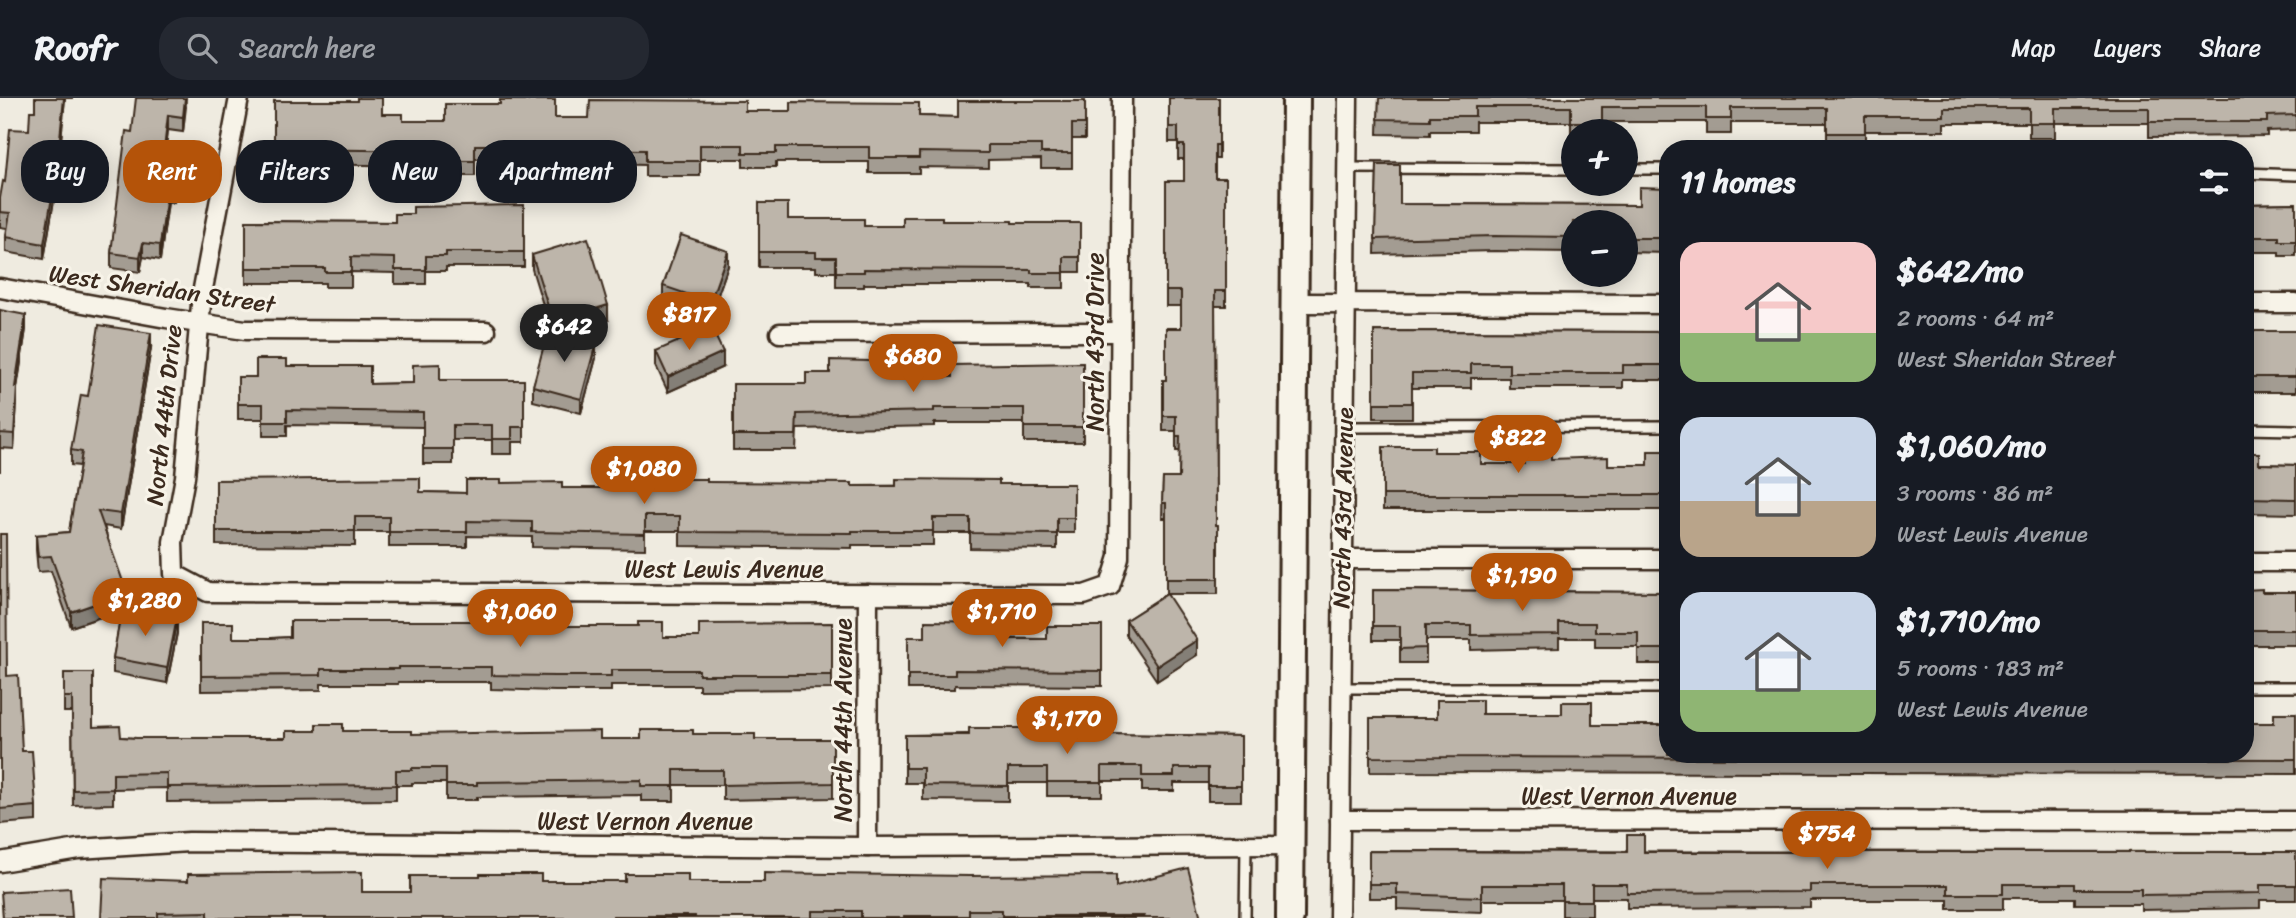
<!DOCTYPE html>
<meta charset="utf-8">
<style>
:root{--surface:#171b24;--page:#242831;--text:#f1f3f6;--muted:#9ea1a6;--line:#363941;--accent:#b45309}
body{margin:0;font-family:Sriracha,sans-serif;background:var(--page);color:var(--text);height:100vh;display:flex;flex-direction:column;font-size:26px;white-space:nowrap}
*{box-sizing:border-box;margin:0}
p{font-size:23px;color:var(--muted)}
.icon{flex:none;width:38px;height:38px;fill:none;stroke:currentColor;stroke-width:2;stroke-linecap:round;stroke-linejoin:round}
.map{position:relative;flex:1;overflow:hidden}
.side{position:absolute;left:1659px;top:42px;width:595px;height:623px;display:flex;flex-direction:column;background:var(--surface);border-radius:28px;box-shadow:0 4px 18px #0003}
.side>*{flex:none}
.hud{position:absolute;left:21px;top:42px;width:665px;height:63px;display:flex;gap:14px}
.fabs{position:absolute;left:1561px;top:21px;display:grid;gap:14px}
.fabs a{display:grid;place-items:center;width:77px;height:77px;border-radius:50%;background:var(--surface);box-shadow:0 4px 18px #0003;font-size:35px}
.price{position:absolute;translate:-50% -60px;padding:0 16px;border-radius:24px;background:var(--accent);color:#fff;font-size:23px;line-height:46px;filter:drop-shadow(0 2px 4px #0008)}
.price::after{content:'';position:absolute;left:50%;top:42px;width:21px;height:16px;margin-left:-10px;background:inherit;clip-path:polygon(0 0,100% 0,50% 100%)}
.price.active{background:#222;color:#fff}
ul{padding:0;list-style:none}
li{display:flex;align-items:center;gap:21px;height:175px;padding:0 21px}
li span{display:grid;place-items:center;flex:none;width:196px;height:140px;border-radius:21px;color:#555}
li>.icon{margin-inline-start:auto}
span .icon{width:84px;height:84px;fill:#fffc;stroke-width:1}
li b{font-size:30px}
h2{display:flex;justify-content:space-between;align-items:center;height:84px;padding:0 21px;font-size:30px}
.chip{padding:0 24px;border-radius:28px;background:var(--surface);box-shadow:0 4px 18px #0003;font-size:24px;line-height:63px}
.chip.active{background:var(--accent);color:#fff}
header{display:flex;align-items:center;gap:42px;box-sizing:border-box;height:98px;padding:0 35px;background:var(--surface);border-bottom:2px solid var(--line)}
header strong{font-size:33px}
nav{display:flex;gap:38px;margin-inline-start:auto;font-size:24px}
.search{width:490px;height:63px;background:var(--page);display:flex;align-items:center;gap:18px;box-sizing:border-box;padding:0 24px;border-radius:28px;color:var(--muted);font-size:26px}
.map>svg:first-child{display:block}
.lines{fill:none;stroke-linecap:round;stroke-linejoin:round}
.lane-casing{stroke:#3b2a1e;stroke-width:14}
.street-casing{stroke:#3b2a1e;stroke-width:23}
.secondary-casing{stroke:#3b2a1e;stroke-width:32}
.lane{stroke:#f7f3e8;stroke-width:9}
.street{stroke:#f7f3e8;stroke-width:18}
.secondary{stroke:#f7f3e8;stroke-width:26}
.wall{fill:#a39c92;stroke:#3b2a1e;stroke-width:2}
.shaded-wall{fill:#847f77;stroke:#3b2a1e;stroke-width:2}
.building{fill:#bdb5aa;stroke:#3b2a1e;stroke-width:2}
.labels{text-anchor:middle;stroke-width:6;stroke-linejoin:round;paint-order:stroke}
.street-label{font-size:24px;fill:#3b2a1e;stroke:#f7f3e8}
</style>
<header>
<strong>Roofr</strong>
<div class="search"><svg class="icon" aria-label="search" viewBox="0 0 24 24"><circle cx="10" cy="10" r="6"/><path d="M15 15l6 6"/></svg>Search here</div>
<nav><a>Map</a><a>Layers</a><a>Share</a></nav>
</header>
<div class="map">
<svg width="2296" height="820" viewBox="0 0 2296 820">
<rect width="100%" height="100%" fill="#efebe0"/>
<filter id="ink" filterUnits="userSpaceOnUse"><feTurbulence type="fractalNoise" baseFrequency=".0143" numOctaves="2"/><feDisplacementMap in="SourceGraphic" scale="14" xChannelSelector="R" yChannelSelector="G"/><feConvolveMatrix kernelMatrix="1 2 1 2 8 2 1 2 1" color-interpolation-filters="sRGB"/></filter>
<g filter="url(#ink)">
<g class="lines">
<defs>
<g id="lane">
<path d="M1347,70L1573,71"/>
<path d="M1626,71H1668"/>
<path d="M2245,75L2296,77"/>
<path d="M1344,329L1668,328"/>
<path d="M2245,331L2296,332"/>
<path d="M2245,589H2296"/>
<path d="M1341,590H1668"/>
<path d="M1245,820L1246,747"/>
</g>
<g id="street">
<path d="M239,0L202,196L185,379L173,444L174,476L208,494L1084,497L1110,488L1119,459L1122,0"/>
<path d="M0,190L166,220L245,232L486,233"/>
<path d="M1293,205L1668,206"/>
<path d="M2245,205H2296"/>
<path d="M780,235L1120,234"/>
<path d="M1343,461H1668"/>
<path d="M2245,464H2296"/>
<path d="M1340,722L2296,723"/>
<path d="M867,749L868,496"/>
<path d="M0,764L78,751L189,744L867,749L1291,747"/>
<path d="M1339,820L1348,0"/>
</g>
<path id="secondary" d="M1290,820L1296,0"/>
</defs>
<!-- lane casing -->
<use href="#lane" class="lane-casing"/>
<!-- street casing -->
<use href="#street" class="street-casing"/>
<!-- secondary casing -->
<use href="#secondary" class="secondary-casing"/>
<!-- lane -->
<use href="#lane" class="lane"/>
<!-- street -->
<use href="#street" class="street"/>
<!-- secondary -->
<use href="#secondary" class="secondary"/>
</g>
<!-- wall -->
<g class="wall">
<path d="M35,0H73H65L57,84L44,161L6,154V139L7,130L0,129V100L5,84L29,32L35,13Z"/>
<path d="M186,0L183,34L168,32L165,60L177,76L174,105L168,104L160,162L143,159L140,174L111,170V155L132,34Z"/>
<path d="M1169,0H1219V61H1215V80H1226V208H1215L1216,427H1218V496H1167L1197,557L1157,583L1126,537V522L1166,496V420H1162L1163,380H1179L1180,353H1176V333H1163V282H1166L1181,230V208H1166V83H1184V61H1178V44H1169Z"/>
<path d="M1379,0H2296V32L2267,33V38L2149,39V25H2055V40H2029V25H1944V33H1865V50H1827V25H1731V36H1706V24H1602V33H1573V39H1571V24H1475V33H1430V37L1378,36Z"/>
<path d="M274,3L382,16L403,23H445L555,20H589L745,13L958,19L1085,3V41H1072V70H1041V61L988,62V70L919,69V75H869V64H776V69H743V61H700V78H645V67L571,65V61H475V78H452V68L274,66Z"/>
<path d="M1377,67L1400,106L1639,107L1668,90V155L1626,154V124H1573V154L1494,153L1375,156Z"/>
<path d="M759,105L788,121L864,128H903L942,123L1012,125H1080V174H1064V190H1031V186H864V189H836V174H816V169H759Z"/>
<path d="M2296,105V158H2279V154H2245V106Z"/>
<path d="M524,107V169H446V173H426V186H395V175L351,174V189H325V185H246V123L395,124L413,116Z"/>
<path d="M532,157L608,222L563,236L596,260L581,315L533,303V288L551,233L532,171Z"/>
<path d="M728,168L710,219L663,203V188Z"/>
<path d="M0,212L26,231L17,289V304L14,351L0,350Z"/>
<path d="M1374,233L1668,234V282H1623V290H1509V280H1471V290H1412V320H1374Z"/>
<rect x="2245" y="233" width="51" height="61"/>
<path d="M151,250L121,431L104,428L127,510L125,511L177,535L167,585L113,575V560L122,512L71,529L51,473L38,474L36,452V437L69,434L80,368L71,367V352L88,298Z"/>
<path d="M656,253L723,269L668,294L656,268Z"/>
<path d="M1083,265V344H1024V325H934V328L797,331L796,352H733V286H806L911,279H952Z"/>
<path d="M287,268L370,286L413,285L440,282H524V344H512V356H492V342H453V366H423V329L287,327V338H263V321H238V279H256Z"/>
<path d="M1383,349L1434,354L1481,366H1524L1551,361L1608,367H1648L1668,353V412H1383Z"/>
<path d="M2245,355L2259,366L2296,367V416L2245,415Z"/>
<path d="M216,382L420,394L466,395L501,385L562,390H652L707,384L852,388L1074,386V435H1057V451L970,450V435H933V447H852V450L680,448V433H645V451L532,449V439L467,438V449H389V434H355V448L216,447Z"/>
<path d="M0,436L7,578L22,653L36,708V723L0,726Z"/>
<path d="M1373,492L1668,494V547H1664V566H1638V549H1595V540H1559V550L1471,552V542H1426V565H1400V542H1373Z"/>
<path d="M2245,492L2262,494H2296V547H2245Z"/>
<path d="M201,525L233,540H272L531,528L663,539H699L832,525V591L699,592V587H611V593H555L491,591V584H398V586H321V592L201,593Z"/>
<path d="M1102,528V588L955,587V591H908V539L1047,541Z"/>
<path d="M64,575L93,629L121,639L136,640H286L343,633L412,636L600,641H641L693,636L755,641H833V700L723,702V687H674V703H641V697L477,699V702H446V685H412V687H396V702L167,704V690L113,691V706L73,707L72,614H64Z"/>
<path d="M2296,615V676L1370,674V620H1437L1482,616L1592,627L1668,656L2274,625Z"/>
<path d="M1026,635L1241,638V703H1208V685H1174V693H1142V683H1102V698H1047V685H1008V703L923,702V685H905V637Z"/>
<path d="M1369,753L2296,754V802H2260V810L2141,812V806H2075V800H2003V811H1948V802H1810V809L1627,810V800H1592V818H1562V802H1482V814L1397,811V800H1369Z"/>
<path d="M541,783L1116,789L1201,820H101L362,794H410Z"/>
</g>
<!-- shaded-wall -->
<g class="shaded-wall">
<path d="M64,0H65L57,84L44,161V146Z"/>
<path d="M185,0L186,9L183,34V19Z"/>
<path d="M168,17V32L163,75V60Z"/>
<path d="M177,62V76L174,105V90Z"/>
<path d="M168,89V104L160,162V147Z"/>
<path d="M143,145V159L140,174V159Z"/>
<path d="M728,153V168L710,219V204Z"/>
<path d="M608,207V222L553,239V224Z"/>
<path d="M26,217V231L15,304V289Z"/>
<path d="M151,235V250L121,431V416Z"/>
<path d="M596,245V260L581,315V301Z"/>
<path d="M723,254V269L668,294V279Z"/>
<path d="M17,289V304L14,351V336Z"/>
<path d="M127,495V510L71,529V514Z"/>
<path d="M177,520V535L167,585V570Z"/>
<path d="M1197,542V557L1157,583V568Z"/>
</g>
<!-- building -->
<g class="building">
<path d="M35,0H64L57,70L44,146L6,139L10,115L0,114V100L3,83L5,84L10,31L29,32L30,13H35Z"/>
<path d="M136,0H185L183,19L168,17L163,60L177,62L174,90L168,89L160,147L143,145L140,159L111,155L126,33L132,34Z"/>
<path d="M357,0H382V16H403V23H445V6H500V2H555V20H589L590,2L745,3V13H791V4L919,5V18L958,19V3H1085V26H1072V55H1041V47H988V55L919,54V60H869V49H776V55H743V47H700V63H645V52L571,51V47H475V63H452V53L274,51V3H357Z"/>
<path d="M1169,0H1219V47H1215V80H1226V193H1215L1216,427H1218V481H1166V405H1162L1163,380H1179L1180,338H1176V318H1163V282H1166V230H1181V193H1166V83H1184V47H1178V29H1169Z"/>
<path d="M1379,0H2296V17L2267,18V24H2149V10H2055V25H2029V10H1944V18H1865V35H1827V10H1731V21H1706V9H1602V24H1571V9H1475V18H1430V22L1378,21Z"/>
<path d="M1377,67H1400V106L1639,107V89L1668,90V140H1626V124H1573V139L1494,138L1375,141Z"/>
<path d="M759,105H788V121H864V128H903V119H942V123H1012V125H1080V159H1064V175H1031V172L864,171V174H836V159H816V154H759Z"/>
<path d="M2296,105V143H2279V139H2245V106Z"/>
<path d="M524,107V154H446V158H426V172H395V160L351,159V174H325V170H246V123L395,124V116H413V109Z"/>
<path d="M681,137L728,153L710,204L663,188Z"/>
<path d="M588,140L608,207L553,224L532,157Z"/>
<path d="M0,212L26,217L15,289H17L14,336L0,335V374Z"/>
<path d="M99,227L151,235L121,416L98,413L127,495L71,514L51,458L38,459L36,437L69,434L82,354L71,352L81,297L88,298Z"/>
<path d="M711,229L723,254L668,279L656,253Z"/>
<path d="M548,232L596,245L581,301L533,288Z"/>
<path d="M1374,233L1668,234V267H1623V275H1509V266H1471V275H1412V305H1374Z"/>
<rect x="2245" y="233" width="51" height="46"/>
<path d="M256,261H287V268H370V286L413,285V267L440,266V282H524V329H512V341H492V327H453V351H423V314L287,312V324H263V306H238V279H256Z"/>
<path d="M830,262L911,264V279H952V267L1083,265V329H1024V310H934V313L797,316L796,337H733V286H806V275H830Z"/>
<path d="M1383,349H1434V354H1481V366H1524V353H1551V361L1608,359V367H1648V353H1668V397H1383Z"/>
<path d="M2245,355H2259V366L2296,367V401L2245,400Z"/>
<path d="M420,380V394L466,395V382H501V385L562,384V390H652V381H707V384L852,385V388H896V381L999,382V386H1074V420H1057V436L970,435V420H933V433H852V435L680,434V418H645V436L532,434V424L467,423V434H389V419H355V433H216V382Z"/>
<path d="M0,436H6L7,578L18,577L22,653H32L36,708L0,711Z"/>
<path d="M2262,491V494H2296V532H2245V492Z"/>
<path d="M1373,492L1668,494V532H1664V551H1638V534H1595V525H1559V536L1471,537V527H1426V550L1400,551V528H1373Z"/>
<path d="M1167,496L1197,542L1157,568L1126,522Z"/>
<path d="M122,510L177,520L167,570L113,560Z"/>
<path d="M290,523H531V528H638V524H663V539H699V526L832,525V577H699V572H611V578H555L491,577V569H398V571H321V577L201,578V525H233V540H272L290,539Z"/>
<path d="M925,523L1009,524V541H1047V528H1102V573L955,572V577H908V539H925Z"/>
<path d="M64,575H93V629L120,628L121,639L136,640H286V633H316V626H343V633H412V636L600,633V641H641V632H693V636H755V641H833V685L723,687V672H674V688H641V682L477,684V687H446V670H412V672H396V687L167,689V675L113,676V691L73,692L72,599H64Z"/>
<path d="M1437,602H1482V616H1562V604H1592V627H1668V656H2245V625H2274V615H2296V661L1370,659V620H1437Z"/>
<path d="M969,630H1026V635L1241,638V688H1208V670H1174V678H1142V668H1102V684H1047V670H1008V688L923,687V670H905V637H969Z"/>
<path d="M1627,737H1644V754H2296V787H2260V795L2141,797V791H2075V786H2003V796H1948V787H1810V794L1627,795V786H1592V803H1562V787H1482V799L1397,796V786H1369V753L1627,754Z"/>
<path d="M1188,770L1201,820H1145L1144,818H1002V812H969V818H904V820H861V813H812V820H695V818H613V820H208V814L158,815V820H101L103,780L188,783V776L362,774V794H410V778H480V776H541V783H625V776H688V784H764V775L969,778L1116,777V789Z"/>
<path d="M70,790L72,820H3L1,794Z"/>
</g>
</g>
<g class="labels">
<!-- street labels -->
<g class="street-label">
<text transform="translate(162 191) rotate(8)" y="8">West Sheridan Street</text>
<text transform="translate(1095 244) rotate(-90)" y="8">North 43rd Drive</text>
<text transform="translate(164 317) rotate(-84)" y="8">North 44th Drive</text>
<text transform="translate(1343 410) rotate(-89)" y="8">North 43rd Avenue</text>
<text x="724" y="479">West Lewis Avenue</text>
<text transform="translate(843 622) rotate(-90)" y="8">North 44th Avenue</text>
<text x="1629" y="706">West Vernon Avenue</text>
<text x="645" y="731">West Vernon Avenue</text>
</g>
</g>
</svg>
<div class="fabs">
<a>+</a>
<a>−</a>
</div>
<b class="price" style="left:689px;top:254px">$817</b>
<b class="price active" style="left:564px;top:266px">$642</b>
<b class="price" style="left:913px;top:296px">$680</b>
<b class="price" style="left:1518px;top:377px">$822</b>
<b class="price" style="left:644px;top:408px">$1,080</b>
<b class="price" style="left:1522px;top:515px">$1,190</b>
<b class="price" style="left:145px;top:540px">$1,280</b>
<b class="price" style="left:520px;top:551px">$1,060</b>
<b class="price" style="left:1002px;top:551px">$1,710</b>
<b class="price" style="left:1067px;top:658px">$1,170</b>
<b class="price" style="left:1827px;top:773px">$754</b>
<div class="hud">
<a class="chip">Buy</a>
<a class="chip active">Rent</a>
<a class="chip">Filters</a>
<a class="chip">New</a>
<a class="chip">Apartment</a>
</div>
<section class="side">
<h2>11 homes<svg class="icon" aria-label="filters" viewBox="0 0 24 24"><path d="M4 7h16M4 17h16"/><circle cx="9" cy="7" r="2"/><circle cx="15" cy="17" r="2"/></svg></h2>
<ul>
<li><span style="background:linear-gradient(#f6c9c9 65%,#8fb573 0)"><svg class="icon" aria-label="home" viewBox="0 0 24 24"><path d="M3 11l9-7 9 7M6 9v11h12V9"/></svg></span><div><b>$642/mo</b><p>2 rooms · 64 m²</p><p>West Sheridan Street</p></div></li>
<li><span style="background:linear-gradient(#c9d6e8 60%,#b9a48a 0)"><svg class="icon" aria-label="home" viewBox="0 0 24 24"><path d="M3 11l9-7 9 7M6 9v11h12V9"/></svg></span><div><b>$1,060/mo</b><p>3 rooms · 86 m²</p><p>West Lewis Avenue</p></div></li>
<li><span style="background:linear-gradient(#c9d6e8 70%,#8fb573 0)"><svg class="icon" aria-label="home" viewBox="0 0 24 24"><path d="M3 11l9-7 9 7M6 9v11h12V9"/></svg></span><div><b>$1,710/mo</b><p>5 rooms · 183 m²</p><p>West Lewis Avenue</p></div></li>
</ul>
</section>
</div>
